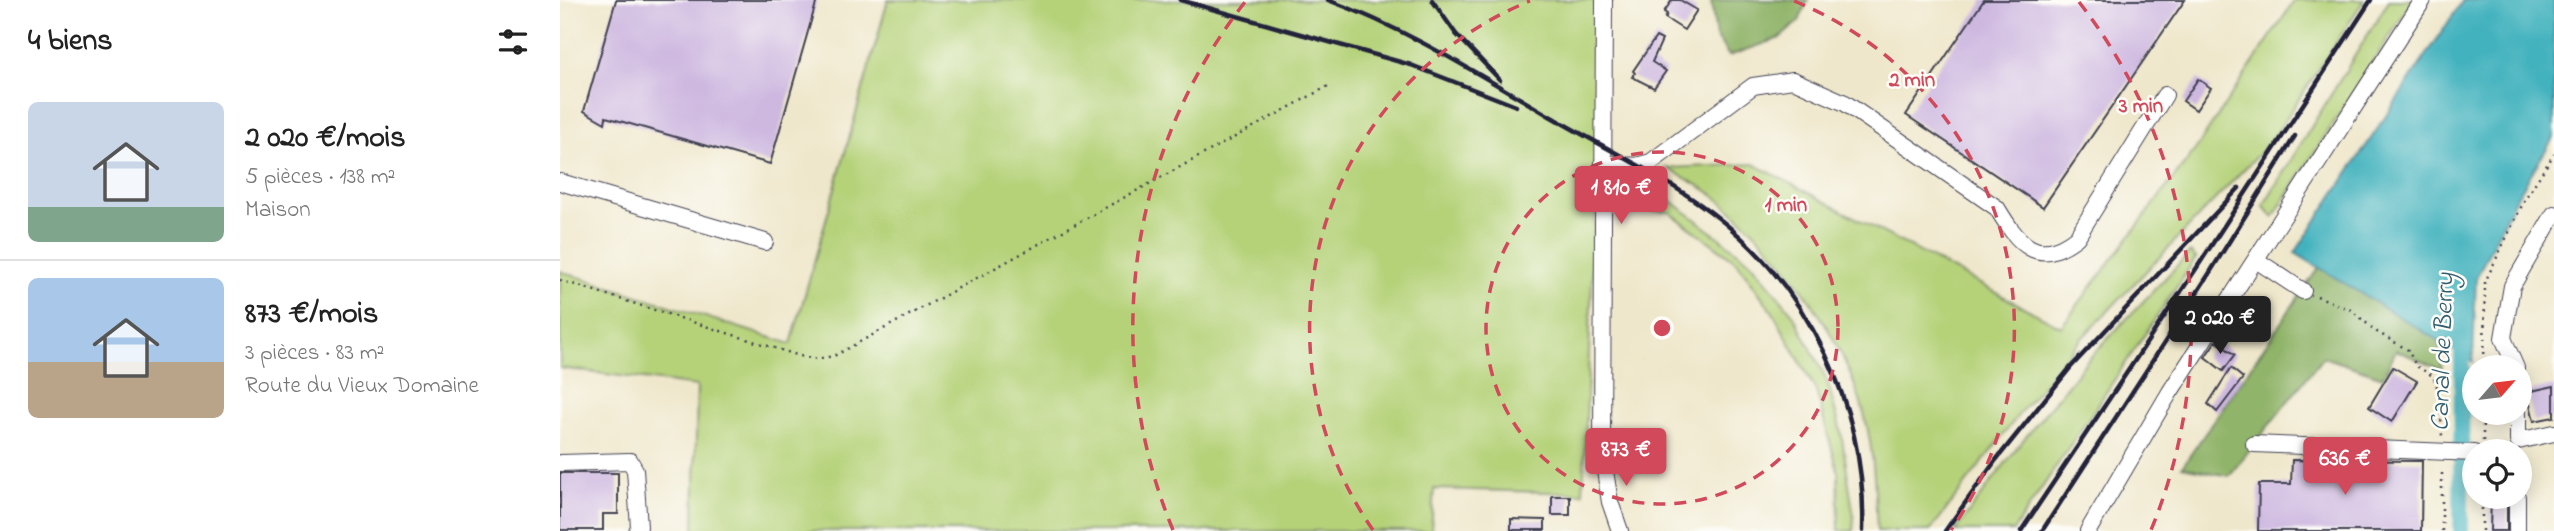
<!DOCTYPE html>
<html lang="fr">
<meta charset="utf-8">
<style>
:root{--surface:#fff;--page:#f2f2f2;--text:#222;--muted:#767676;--line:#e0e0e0;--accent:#d1495b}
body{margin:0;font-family:"Indie Flower",sans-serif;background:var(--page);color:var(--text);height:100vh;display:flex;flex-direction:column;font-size:26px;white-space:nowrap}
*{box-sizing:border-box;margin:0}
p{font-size:23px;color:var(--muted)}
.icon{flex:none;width:38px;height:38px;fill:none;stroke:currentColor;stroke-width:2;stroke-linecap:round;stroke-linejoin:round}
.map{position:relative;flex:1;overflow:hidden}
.drawer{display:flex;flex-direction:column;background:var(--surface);width:560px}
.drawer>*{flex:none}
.needle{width:46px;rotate:62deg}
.fabs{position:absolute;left:1902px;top:355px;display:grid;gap:14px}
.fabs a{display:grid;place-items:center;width:70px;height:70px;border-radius:50%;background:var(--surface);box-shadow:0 4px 18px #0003;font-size:35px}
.price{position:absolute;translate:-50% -60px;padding:0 16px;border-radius:7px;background:var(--accent);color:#fff;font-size:23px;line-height:46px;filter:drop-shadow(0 2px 4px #0008)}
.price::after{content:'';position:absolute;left:50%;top:42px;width:21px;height:16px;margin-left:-10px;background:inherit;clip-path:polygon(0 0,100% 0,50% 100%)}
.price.current{background:#222;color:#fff}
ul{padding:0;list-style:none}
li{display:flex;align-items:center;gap:21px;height:175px;padding:0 28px}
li+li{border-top:2px solid var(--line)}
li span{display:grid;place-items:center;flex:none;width:196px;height:140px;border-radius:10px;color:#555}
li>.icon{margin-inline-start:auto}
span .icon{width:84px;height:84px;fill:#fffc;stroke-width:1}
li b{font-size:30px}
h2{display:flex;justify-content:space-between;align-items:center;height:84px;padding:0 28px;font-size:30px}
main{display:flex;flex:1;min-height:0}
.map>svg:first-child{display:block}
.green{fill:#b5d279;stroke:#6c7a5a;stroke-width:2}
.forest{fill:#90b469;stroke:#596b52;stroke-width:2}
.water{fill:#43b2be;stroke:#326a7c;stroke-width:2}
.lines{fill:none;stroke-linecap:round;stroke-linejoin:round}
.canal{stroke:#43b2be;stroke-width:16}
.building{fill:#ceb8e0}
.minor-casing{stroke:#414051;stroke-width:18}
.path{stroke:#414051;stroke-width:2.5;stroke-dasharray:2 5;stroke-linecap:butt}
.minor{stroke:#fff;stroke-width:16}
.rail{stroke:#22223b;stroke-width:4.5}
.ring{fill:none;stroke:#d1495b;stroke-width:3.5;stroke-dasharray:12 9}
.labels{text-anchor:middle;stroke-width:5;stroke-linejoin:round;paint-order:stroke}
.water-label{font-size:26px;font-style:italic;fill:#2f5c6f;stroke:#fdfcf7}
.centre{fill:#d1495b;stroke:#fdfcf7;stroke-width:3.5}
.ring-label{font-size:21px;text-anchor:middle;font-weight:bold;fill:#d1495b;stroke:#fdfcf7;stroke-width:5;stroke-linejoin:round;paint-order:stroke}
</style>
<main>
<section class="drawer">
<h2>4 biens<svg class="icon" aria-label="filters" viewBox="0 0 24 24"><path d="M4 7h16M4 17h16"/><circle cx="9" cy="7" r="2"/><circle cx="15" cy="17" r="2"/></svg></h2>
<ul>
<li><span style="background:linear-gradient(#c9d6e8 75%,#7fa58c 0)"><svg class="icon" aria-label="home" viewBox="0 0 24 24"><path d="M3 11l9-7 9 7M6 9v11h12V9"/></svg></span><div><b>2 020 €/mois</b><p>5 pièces · 138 m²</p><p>Maison</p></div></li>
<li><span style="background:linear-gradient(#a9c7e8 60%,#b9a48a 0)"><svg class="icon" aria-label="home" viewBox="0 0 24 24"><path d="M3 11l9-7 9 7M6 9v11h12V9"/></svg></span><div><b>873 €/mois</b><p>3 pièces · 83 m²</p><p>Route du Vieux Domaine</p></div></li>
</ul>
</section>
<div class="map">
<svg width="1994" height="531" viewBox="0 0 1994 531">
<rect width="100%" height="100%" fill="#fdfcf7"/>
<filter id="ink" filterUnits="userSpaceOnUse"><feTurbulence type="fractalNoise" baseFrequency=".0143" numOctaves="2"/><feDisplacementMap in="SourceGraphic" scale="14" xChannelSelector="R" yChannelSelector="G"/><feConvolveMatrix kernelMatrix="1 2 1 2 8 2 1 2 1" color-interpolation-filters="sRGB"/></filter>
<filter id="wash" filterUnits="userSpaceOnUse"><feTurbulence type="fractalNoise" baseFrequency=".00686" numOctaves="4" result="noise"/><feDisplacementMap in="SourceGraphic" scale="28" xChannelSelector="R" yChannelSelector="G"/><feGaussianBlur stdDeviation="1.57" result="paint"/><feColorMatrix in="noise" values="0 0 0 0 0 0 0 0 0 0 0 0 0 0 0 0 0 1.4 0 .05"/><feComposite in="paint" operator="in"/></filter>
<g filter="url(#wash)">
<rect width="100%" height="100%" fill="#efe7cb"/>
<!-- green -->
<g class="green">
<path d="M328,0H1044L1023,493L874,489L871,531H134L137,386L0,368V271L231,344Z"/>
<path d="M1735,0H1804L1712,140L1521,339L1463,409L1370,531H1317C1315,488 1314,441 1300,400C1274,322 1217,245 1153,195C1139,184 1122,177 1107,168L1194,164L1501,327L1635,150Z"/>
<path d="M1829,0H1853L1713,217L1703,206Z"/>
<path d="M1083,179L1192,263L1233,314L1267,380L1281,432L1294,517L1293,531H1279L1278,471L1256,391L1214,314L1177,262L1109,212L1051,207L1050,188L1055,183Z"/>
<path d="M1630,252L1636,258L1453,531H1395L1456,449L1526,362Z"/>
</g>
<!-- forest -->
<g class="forest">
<path d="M1151,0H1248L1239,21L1220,38L1169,56L1156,36Z"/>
<path d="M1759,267L1879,341L1882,370L1836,350L1823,377L1763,357L1669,476L1622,467Z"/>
</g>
<!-- water -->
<path class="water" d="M1903,0H1994V137L1953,203L1916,278L1913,362L1735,253Z"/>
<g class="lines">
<!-- canal -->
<path class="canal" d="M1901,531L1902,334"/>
</g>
<g id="blocks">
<!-- building -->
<g class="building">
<path d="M56,0H257L210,164L46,117L45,123L24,111Z"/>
<path d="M1112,0H1120L1137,10L1124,30L1105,18L1107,14L1104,12Z"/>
<path d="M1424,0H1625L1483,207L1346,115Z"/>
<path d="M1096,37L1102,40L1092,62L1106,71L1094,88L1072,77L1075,73L1073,71Z"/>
<path d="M1638,79L1651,88L1636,110L1623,101Z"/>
<path d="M1656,341L1675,355L1663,371L1645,357Z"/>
<path d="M1833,367L1857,381L1832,422L1809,407Z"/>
<path d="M1671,368L1683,378L1657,412L1648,404Z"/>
<path d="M1994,386V417L1974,421L1967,392Z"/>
<path d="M1732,460L1862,461L1861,531H1698L1699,484H1731Z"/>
<path d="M0,473H58V514H43V530H0Z"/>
<rect x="992" y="496" width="18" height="19"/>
<path d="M1931,497H1947V531H1930Z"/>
<path d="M951,519L985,520V530H951Z"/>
</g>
</g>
</g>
<g filter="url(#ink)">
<use href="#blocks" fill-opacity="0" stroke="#414051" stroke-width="2"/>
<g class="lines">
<defs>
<g id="minor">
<path d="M1044,0L1042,452L1050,502L1060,531"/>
<path d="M1043,163L1076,166L1091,162L1193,86L1233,80L1285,103L1437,208C1458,243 1477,269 1517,237L1605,95"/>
<path d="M0,182L205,242"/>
<path d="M1696,260L1743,291"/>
<path d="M1956,368L1943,338L1952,286L1994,214"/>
<path d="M1958,413V441L1994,433"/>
<path d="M1694,444L1914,453"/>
<path d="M0,463L70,461L75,470L79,527L77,531"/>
<path d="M1528,531L1610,392L1863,0"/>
<path d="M1957,531V497"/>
</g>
</defs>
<!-- minor casing -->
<use href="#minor" class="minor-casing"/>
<!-- path -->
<g class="path">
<path d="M0,280L240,356L256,359L274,356L772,84"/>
<path d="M1757,296L1791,310L1817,332L1848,350L1856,366L1873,376L1880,395L1882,437"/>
<path d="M1924,368L1925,282L1966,197L1994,154"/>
<path d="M1923,441V413"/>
<path d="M1882,531V468"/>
<path d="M1922,531V497"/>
</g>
<!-- minor -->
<use href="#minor" class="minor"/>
<!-- rail -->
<g class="rail">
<path d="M620,0L851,65L956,106"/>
<path d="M768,0C847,29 916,73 988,115C1043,147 1102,175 1152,213C1249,287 1307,409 1303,531"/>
<path d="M872,0L896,34L940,80"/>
<path d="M1385,531L1436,460L1510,368L1679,188"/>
<path d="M1461,531L1636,269L1811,0"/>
<path d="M1482,531L1649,274L1735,136"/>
</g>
</g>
</g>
<!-- distance rings -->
<g class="ring">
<circle cx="1102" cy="328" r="176"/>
<path d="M813 530A353 353 0 0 1 970 1M1234 1A353 353 0 0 1 1391 530"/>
<path d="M613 530A529 529 0 0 1 685 2M1519 2A529 529 0 0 1 1591 530"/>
</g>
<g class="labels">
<!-- water labels -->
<g class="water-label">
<text transform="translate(1881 352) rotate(-88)" y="9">Canal de Berry</text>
</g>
</g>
<circle cx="1102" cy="328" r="10" class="centre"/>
<g class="ring-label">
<text x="1352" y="86">2 min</text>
<text x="1581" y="112">3 min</text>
<text x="1226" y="211">1 min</text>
</g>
</svg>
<div class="fabs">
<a><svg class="needle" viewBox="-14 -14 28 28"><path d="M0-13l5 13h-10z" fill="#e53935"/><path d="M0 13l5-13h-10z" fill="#767676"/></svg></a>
<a><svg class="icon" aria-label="locate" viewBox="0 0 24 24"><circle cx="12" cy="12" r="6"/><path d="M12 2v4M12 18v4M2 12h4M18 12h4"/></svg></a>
</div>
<b class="price" style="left:1061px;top:226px">1 810 €</b>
<b class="price current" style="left:1660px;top:356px">2 020 €</b>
<b class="price" style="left:1066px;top:488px">873 €</b>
<b class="price" style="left:1785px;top:497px">636 €</b>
</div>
</main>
